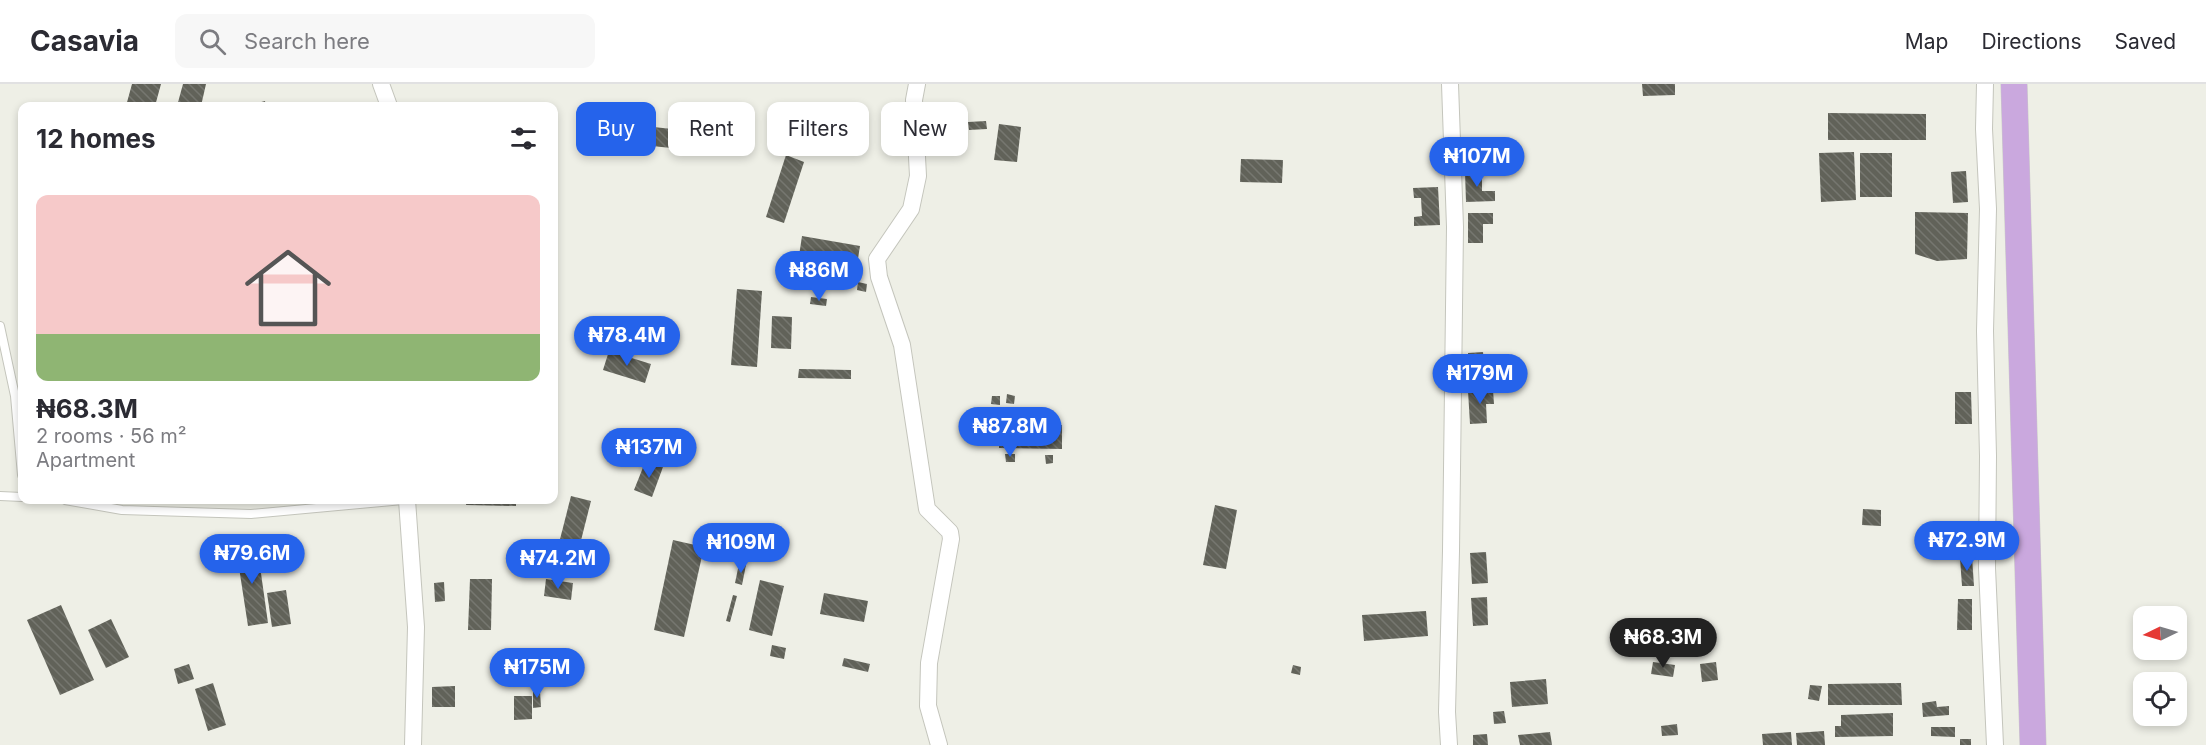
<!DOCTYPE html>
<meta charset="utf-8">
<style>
:root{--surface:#fff;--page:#f7f7f7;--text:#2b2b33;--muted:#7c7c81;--line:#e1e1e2;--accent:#2563eb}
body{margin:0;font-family:Inter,sans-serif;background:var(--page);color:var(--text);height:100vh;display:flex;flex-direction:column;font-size:22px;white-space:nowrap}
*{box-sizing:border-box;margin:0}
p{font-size:20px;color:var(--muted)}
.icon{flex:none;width:33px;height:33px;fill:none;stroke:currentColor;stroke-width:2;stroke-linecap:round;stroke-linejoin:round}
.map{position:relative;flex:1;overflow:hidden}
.panel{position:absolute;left:18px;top:18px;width:540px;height:402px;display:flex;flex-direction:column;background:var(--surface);border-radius:12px;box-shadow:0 3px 9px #0003}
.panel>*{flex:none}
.banner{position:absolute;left:576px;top:18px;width:570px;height:54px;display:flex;gap:12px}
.needle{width:39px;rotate:265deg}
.tools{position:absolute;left:2133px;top:522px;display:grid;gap:12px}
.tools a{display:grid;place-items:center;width:54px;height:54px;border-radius:12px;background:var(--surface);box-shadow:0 3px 9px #0003;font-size:30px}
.price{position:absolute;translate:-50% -51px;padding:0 14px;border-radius:21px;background:var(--accent);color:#fff;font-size:20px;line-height:39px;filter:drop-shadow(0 2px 3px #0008)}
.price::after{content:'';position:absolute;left:50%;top:36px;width:18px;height:14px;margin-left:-9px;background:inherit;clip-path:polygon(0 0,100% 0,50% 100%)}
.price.on{background:#222;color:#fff}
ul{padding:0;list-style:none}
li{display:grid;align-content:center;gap:12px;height:318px;padding:0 18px}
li+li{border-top:2px solid var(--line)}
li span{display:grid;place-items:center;height:186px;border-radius:12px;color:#555}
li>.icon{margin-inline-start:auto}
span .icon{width:108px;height:108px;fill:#fffc;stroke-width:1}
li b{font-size:26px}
h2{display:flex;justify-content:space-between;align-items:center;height:72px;padding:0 18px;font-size:26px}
.pill{padding:0 21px;border-radius:12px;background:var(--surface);box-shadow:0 3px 9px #0003;font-size:21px;line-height:54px}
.pill.on{background:var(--accent);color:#fff}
header{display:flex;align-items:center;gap:36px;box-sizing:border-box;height:84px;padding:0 30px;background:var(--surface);border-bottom:2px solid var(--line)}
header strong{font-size:28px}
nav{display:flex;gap:33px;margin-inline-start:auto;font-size:21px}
.search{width:420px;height:54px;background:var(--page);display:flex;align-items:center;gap:15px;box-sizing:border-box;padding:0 21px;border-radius:12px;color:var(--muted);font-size:22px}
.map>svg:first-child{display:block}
.building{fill:url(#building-back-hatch)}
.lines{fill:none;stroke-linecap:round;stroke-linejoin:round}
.service-casing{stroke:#c4c5bc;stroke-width:10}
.minor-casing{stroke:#c4c5bc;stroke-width:18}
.primary-casing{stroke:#cacac9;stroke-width:27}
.service{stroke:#fff;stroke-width:8}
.minor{stroke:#fff;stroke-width:16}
.primary{stroke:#caa8de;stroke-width:26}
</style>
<header>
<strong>Casavia</strong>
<div class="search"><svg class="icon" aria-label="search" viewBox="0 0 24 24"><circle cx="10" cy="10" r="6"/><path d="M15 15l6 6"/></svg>Search here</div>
<nav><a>Map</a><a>Directions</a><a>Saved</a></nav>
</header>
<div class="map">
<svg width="2206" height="661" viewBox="0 0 2206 661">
<defs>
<pattern id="building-back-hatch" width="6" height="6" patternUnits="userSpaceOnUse" patternTransform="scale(1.5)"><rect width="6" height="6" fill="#616259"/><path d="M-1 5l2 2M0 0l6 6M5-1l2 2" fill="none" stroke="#767770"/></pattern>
</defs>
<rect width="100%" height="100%" fill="#eeefe6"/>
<!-- building -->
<g class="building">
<path d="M132,0H161L155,22H126Z"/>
<path d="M183,0H206L201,22H177Z"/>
<path d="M1642,0H1675V11L1643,12Z"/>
<path d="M265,17L266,22H246Z"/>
<path d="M1828,29L1926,30V56H1828Z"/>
<path d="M986,37L987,45L969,46L968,38Z"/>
<path d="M999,40L1021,43L1017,78L994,76Z"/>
<path d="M635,41L672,45L671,64L633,60Z"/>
<path d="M1854,68L1856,116L1821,118L1819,69Z"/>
<rect x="1860" y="69" width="32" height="44"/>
<path d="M786,71L804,78L784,139L766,133Z"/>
<path d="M1241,75L1283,76L1282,99L1240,98Z"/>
<path d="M1482,87V107H1495V117L1466,118L1465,88Z"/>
<path d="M1966,87L1968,118L1953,119L1951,88Z"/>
<path d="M1438,103L1440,141L1414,142V133L1422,132L1421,114H1414L1413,104Z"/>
<path d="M1915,128L1968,129L1967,175L1937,177L1915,170Z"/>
<path d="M1468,129H1493V140H1483V159H1468Z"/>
<path d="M802,152L860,162L857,181L799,172Z"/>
<path d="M858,198L867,200L866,208L857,206Z"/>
<path d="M737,205L762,207L757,283L731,281Z"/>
<path d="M811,213L827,215L826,222L810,220Z"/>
<path d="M772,232L792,233L791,265L771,264Z"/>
<path d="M609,267L651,280L645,299L603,286Z"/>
<path d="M1483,268L1485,286L1498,285L1499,297L1469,298L1468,269Z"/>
<path d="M799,285L851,286V295L798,294Z"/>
<path d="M1493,306L1494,320H1486L1487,339L1470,340L1468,307Z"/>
<path d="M1955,308H1971L1972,340H1955Z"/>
<path d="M1007,310L1015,312L1014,320L1006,319Z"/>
<path d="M992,312H1000V321L991,320Z"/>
<path d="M1002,323L1009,324L1008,333L1000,332Z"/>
<path d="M1016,324L1024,325L1023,334L1014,332Z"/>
<path d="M1000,341H1062V365L999,364Z"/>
<path d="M1005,370H1015V378H1006Z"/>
<path d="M1045,371H1053V379L1046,380Z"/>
<path d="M646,376L663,383L652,413L634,406Z"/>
<path d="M571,412L591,417L576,476L556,471Z"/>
<path d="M466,416H516V422L466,421Z"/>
<path d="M1215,421L1237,426L1226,485L1203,481Z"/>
<path d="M1863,425L1881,426V442L1862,441Z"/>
<path d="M673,456L704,463L684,553L654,546Z"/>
<path d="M257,461L268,539L248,542L236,464Z"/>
<path d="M1486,468L1488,499L1472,500L1470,469Z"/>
<path d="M1972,473L1974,502H1962L1960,474Z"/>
<path d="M739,480L746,481L742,501L735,499Z"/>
<path d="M470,495H492L491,546H468Z"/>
<path d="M546,495L573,499L571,516L544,512Z"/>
<path d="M760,496L784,502L772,552L749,546Z"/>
<path d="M444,498L445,517L435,518L434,499Z"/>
<path d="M286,506L291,540L272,543L267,509Z"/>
<path d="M824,509L868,517L864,538L820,530Z"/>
<path d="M733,511L737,512L730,538L726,537Z"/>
<path d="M1487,513L1488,541L1473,542L1471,514Z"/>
<path d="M1958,515H1972V546H1957Z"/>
<path d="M61,521L94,596L60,611L27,536Z"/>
<path d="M1426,527L1428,552L1364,557L1362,531Z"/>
<path d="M111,535L129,573L106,584L88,546Z"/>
<path d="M772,561L786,564L784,575L770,572Z"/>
<path d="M542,564H548L547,575L541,574Z"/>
<path d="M844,574L870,580L868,588L842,582Z"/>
<path d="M1653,578L1675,581L1673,593L1651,590Z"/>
<path d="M1716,578L1718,596L1702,598L1700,580Z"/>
<path d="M189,580L194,595L178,600L174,585Z"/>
<path d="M1293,581L1301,583L1300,591L1291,589Z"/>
<path d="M1546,595L1548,620L1512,623L1510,598Z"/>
<path d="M213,599L226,641L208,647L195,605Z"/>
<path d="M1901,599L1902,621H1828V600Z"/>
<path d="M1810,601L1822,602L1819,617L1808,615Z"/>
<path d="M455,602V623H432V603Z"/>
<path d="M533,607H540L541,623L533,624Z"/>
<path d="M514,612H532V635L514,636Z"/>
<path d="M1936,617L1937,623L1949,622V631L1923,633L1922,619Z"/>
<path d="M1504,627L1506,639L1494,640L1493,628Z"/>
<path d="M1893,629V652L1835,653V642H1841V631Z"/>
<path d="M1677,640L1678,651L1662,652L1661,642Z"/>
<path d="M1931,643H1955V653L1931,652Z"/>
<path d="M1824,647L1825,661H1797L1796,649Z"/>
<path d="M1550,648L1552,661H1520L1518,651Z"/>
<path d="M1791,648L1792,661H1763L1762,650Z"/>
<path d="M1487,650L1488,661H1473V651Z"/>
<rect x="1960" y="655" width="11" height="6"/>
</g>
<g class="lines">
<defs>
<g id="service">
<path d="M0,242L15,312L22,391"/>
<path d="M0,412L22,413"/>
<path d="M65,416L122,426L251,430L403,416"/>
</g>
<g id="minor">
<path d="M381,0L389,22"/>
<path d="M917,0L914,16L918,92L911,125L877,175L879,193L902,261L927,425L950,448L951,455L929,579L928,622L939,661"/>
<path d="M1985,0L1984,45L1988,125L1985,247L1988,372L1987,484L1995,661"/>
<path d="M407,416L416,543L413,661"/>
<path d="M1449,661L1447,628L1451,467L1455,143L1450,0"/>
</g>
<path id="primary" d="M2014,0L2033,661"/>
</defs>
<!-- service casing -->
<use href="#service" class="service-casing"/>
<!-- minor casing -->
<use href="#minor" class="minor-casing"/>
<!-- primary casing -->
<use href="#primary" class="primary-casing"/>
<!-- service -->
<use href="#service" class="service"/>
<!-- minor -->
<use href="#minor" class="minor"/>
<!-- primary -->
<use href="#primary" class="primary"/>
</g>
</svg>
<div class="tools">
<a><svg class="needle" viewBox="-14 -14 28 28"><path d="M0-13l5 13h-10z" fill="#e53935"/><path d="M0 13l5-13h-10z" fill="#7c7c81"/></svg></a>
<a><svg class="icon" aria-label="locate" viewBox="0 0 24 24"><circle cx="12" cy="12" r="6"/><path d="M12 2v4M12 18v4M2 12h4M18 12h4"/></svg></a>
</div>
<b class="price" style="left:1477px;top:104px">₦107M</b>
<b class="price" style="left:819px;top:218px">₦86M</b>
<b class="price" style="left:627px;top:283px">₦78.4M</b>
<b class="price" style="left:1480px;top:321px">₦179M</b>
<b class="price" style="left:1010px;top:374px">₦87.8M</b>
<b class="price" style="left:649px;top:395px">₦137M</b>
<b class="price" style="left:1967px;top:488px">₦72.9M</b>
<b class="price" style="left:741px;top:490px">₦109M</b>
<b class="price" style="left:252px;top:501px">₦79.6M</b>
<b class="price" style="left:558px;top:506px">₦74.2M</b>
<b class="price on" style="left:1663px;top:585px">₦68.3M</b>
<b class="price" style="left:537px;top:615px">₦175M</b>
<div class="banner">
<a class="pill on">Buy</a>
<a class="pill">Rent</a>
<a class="pill">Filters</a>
<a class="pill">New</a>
</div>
<section class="panel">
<h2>12 homes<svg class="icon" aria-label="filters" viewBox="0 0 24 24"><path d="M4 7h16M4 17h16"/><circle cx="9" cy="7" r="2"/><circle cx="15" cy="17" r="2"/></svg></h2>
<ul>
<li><span style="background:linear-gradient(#f6c9c9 75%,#8fb573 0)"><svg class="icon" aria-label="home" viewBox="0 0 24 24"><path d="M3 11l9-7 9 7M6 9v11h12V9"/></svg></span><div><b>₦68.3M</b><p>2 rooms · 56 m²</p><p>Apartment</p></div></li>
</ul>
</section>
</div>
